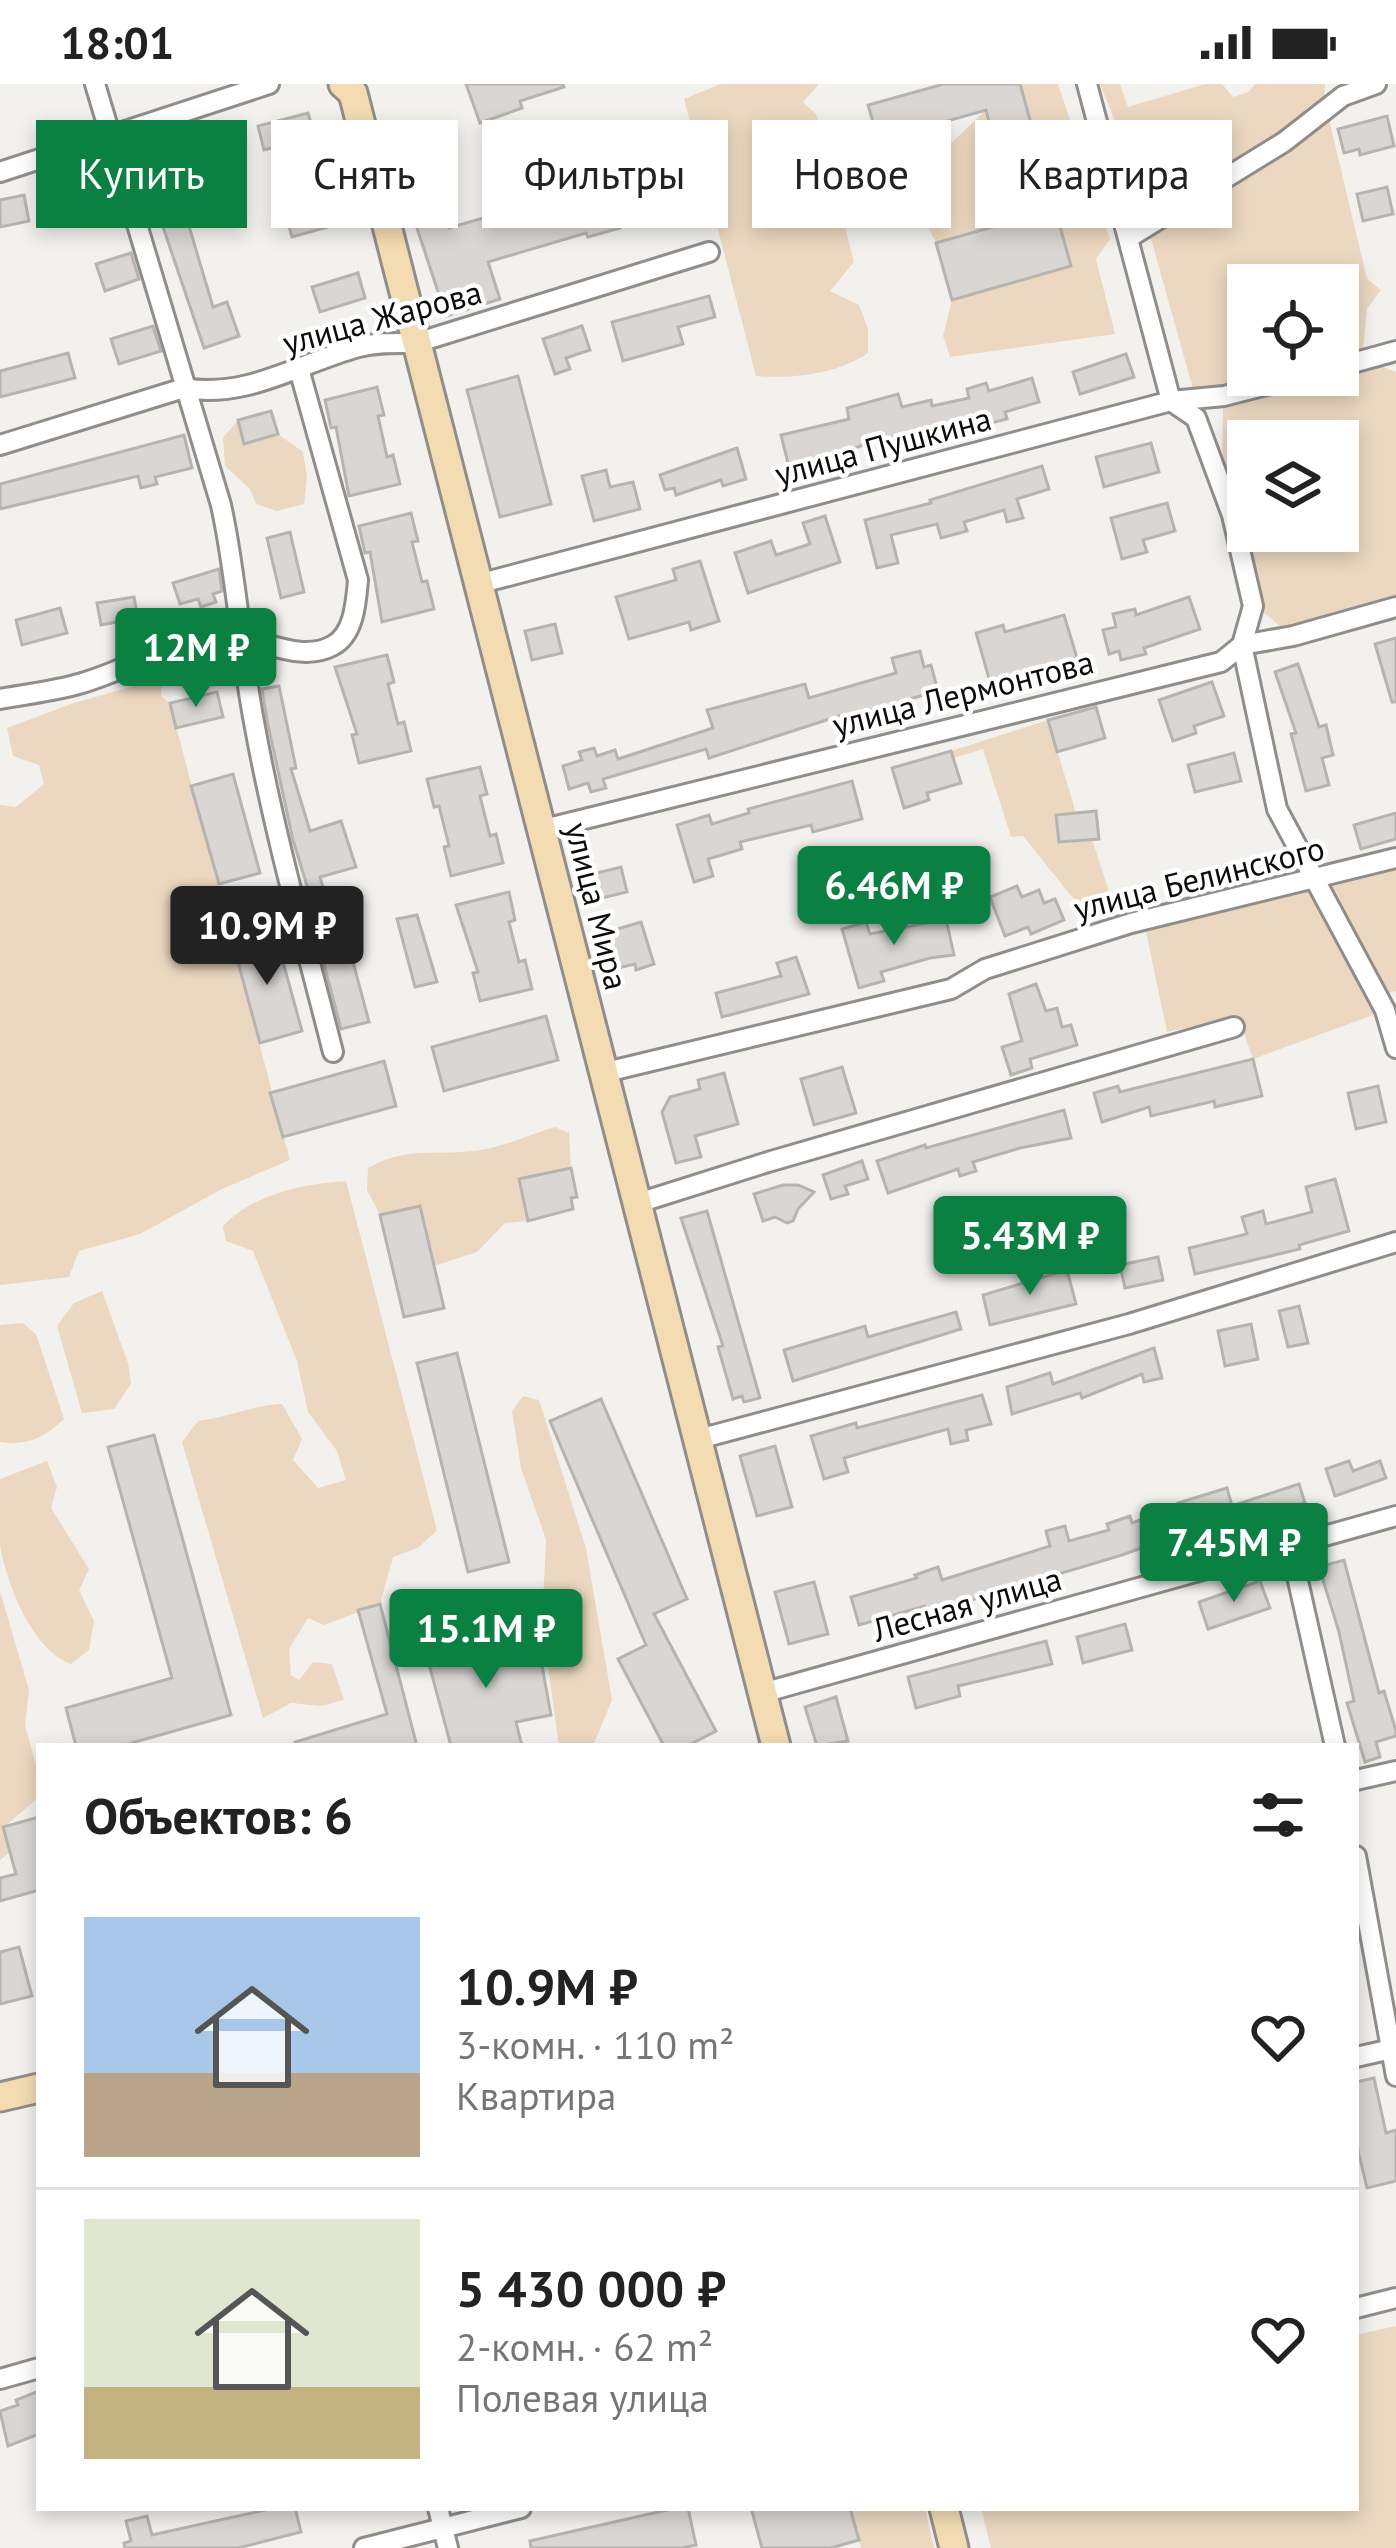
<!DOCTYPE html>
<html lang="ru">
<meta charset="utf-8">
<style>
:root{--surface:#fff;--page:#f2f2f2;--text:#222;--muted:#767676;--line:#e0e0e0;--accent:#0b8043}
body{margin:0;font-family:"PT Sans",sans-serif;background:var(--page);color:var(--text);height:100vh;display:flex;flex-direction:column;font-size:45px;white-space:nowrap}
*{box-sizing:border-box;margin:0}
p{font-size:39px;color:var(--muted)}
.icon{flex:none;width:66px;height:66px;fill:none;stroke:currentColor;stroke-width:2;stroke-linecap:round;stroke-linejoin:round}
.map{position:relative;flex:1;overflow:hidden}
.drawer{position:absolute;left:36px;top:1659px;width:1323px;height:768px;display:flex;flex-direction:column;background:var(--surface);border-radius:0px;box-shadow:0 6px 18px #0003}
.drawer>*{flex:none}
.hud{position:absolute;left:36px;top:36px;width:1326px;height:108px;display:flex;gap:24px}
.buttons{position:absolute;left:1227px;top:180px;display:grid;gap:24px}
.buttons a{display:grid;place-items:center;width:132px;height:132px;border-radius:0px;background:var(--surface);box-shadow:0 6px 18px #0003;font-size:60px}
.price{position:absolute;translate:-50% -102px;padding:0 27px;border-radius:12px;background:var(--accent);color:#fff;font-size:39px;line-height:78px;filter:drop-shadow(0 3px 6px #0008)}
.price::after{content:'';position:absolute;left:50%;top:72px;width:36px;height:27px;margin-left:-18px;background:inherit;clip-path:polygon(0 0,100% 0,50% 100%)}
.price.current{background:#222;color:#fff}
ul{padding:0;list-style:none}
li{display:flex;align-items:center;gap:36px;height:300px;padding:0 48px}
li+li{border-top:3px solid var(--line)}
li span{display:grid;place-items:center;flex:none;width:336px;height:240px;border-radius:0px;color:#555}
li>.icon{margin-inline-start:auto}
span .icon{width:144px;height:144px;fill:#fffc;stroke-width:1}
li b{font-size:51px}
h2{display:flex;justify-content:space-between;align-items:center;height:144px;padding:0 48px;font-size:51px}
.pill{padding:0 42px;border-radius:0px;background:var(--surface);box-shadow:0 6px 18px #0003;font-size:42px;line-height:108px}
.pill.current{background:var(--accent);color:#fff}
.status{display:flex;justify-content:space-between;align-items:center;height:84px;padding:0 60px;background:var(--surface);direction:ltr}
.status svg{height:33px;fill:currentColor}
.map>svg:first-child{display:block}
.green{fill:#ecd8c0;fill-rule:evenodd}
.building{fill:#d9d6d3;stroke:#b6b4b1;stroke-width:3}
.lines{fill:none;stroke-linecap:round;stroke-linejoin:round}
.street-casing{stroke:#908d8b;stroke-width:24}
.secondary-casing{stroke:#908d8b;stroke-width:33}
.street{stroke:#fff;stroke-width:18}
.secondary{stroke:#f3dcb2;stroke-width:27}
.labels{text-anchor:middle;stroke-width:9;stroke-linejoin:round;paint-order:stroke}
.street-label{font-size:33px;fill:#0d0c0b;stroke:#fff}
</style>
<div class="status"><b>18:01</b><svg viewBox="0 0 49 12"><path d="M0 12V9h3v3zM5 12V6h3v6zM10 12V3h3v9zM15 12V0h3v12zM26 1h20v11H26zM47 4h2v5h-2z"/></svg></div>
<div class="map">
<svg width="1396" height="2464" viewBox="0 0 1396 2464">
<rect width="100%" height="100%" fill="#f3f1ee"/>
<!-- green -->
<g class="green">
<path d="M721,0H819L803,18L816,30L854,178L830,207L859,221L868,245V269C837,290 794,295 756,292L684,15Z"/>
<path d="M1019,0H1058L1110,155L1096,175L1115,250L950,273L943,252L952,216L1071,182Z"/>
<path d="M1100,0H1120L1128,23L1205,0H1222L1233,13L1249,8L1255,0H1325L1324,14L1367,195L1381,206L1367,225L1363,266L1338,272V201H1248V291H1268L1224,303L1193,305L1124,58Z"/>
<path d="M986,26L1017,136L936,159L922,130V87Z"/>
<path d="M1381,282L1396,288V515L1301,541L1280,542L1263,528L1222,384L1223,324L1232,317ZM1248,357H1338V447H1248Z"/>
<path d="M238,336L244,360L278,350L303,368L307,393L304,420L277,427L256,420L250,405L225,382L223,354Z"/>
<path d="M162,594L161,612L170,619L290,1076L222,1105L140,1150L79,1167L69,1193L0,1201V721L16,723L44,700L39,681L13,672L7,644L71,620Z"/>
<path d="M1048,636L1076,729L1056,731L1059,758L1092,755L1112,817L1081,824L1023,752L1011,753L983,665L953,674L951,667Z"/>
<path d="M1396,783V907L1388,909L1331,802Z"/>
<path d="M1310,807L1379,929L1253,975L1238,933L1167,948L1145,843Z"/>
<path d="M555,1043L569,1049L571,1084L519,1095L528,1137L505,1139L477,1168L434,1182L420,1122L380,1131L367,1106L368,1084C410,1060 440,1073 481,1066C506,1062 531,1050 555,1043Z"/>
<path d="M346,1097L437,1446L418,1464L393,1473L380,1520L324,1541L308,1534L289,1565L291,1591L299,1596L313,1578L332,1580L344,1616L322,1622L291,1619L263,1634L182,1358L198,1337C228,1333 252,1321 282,1320L302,1355L293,1376L318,1404L346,1396L337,1367L308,1328L297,1277L253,1167L226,1157L223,1142C254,1109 304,1100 346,1097Z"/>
<path d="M102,1207L128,1279L131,1300L114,1325L82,1329L57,1242L74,1219Z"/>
<path d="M23,1239L36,1250L64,1335C44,1354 27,1362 0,1358V1241Z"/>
<path d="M523,1312L539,1316L586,1464L612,1616L593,1662H559L542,1540L546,1456L521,1384L512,1327Z"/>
<path d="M47,1377L57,1403L51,1424L89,1485L79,1506L94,1537L89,1566L71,1580C32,1566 7,1500 0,1462C0,1441 0,1417 0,1395Z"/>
<path d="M0,1507L29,1606L25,1641L39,1692V1713L4,1743L10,1768L0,1776Z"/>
<path d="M1396,2242V2464H991L981,2424H1356V2251Z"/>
<path d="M850,2424H925L934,2464H861Z"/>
</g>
<!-- building -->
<g class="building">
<path d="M466,0H563L564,3L520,17L522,24L480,39Z"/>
<path d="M944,0H1020L1071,182L952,216L936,159L1017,136L986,26L922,44L925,56L882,68L868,21Z"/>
<path d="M308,29L315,53L264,66L258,42Z"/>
<path d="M1387,32L1394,62L1360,71L1359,65L1344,69L1338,45Z"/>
<path d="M169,68L180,101L156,109L145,76Z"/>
<path d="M107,87L113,109L98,114L100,120L83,126L73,98Z"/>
<path d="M603,88L620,144L588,153L586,149L488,178L500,215L446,232L415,138L445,130L449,144L507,127L510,135L537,127V130L577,118L571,98Z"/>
<path d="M657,97L662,113L706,100L715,132L698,137L695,128L651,142L639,103Z"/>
<path d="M1387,103L1393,130L1363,137L1357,110Z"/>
<path d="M24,111L29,137L0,143V116Z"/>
<path d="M336,118L342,139L292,153L286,132Z"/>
<path d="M186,132L213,223L227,218L239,252L204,264L162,140Z"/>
<path d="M131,169L139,195L105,207L96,180Z"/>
<path d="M358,189L365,214L320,228L312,203Z"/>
<path d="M709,212L715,233L678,243L683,260L623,277L612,238Z"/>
<path d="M153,242L161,267L119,280L111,255Z"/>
<path d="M582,242L590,266L566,274L570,285L555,290L543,255Z"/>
<path d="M68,269L75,294L0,313V287Z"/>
<path d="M1126,270L1134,293L1080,310L1073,288Z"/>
<path d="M518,292L551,420L500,433L467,306Z"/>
<path d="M1032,294L1039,318L1005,328L1007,335L991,339L989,333L916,347L839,368L841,375L790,387L781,351L849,335L847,324L898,310L902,323L931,316L932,322L969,314L967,305L986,299L989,307Z"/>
<path d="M377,303L384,331L378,332L387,373L393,371L400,400L349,412L336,343L331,344L325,316Z"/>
<path d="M271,327L278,350L244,360L238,336Z"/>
<path d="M184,351L192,384L155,393L157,400L141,404L138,392L0,425V400Z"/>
<path d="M1151,359L1159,388L1104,403L1096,373Z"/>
<path d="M737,364L746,395L723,402L721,396L676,411L674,404L665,406L660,391Z"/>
<path d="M1042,382L1049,405L1017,415L1023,434L1007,438L1004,426L964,438L967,447L941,454L937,440L891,451L898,479L877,484L865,436L931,419L930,416Z"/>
<path d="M606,386L610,403L633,398L640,425L594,437L582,392Z"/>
<path d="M1167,419L1175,447L1143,456L1147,468L1122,475L1111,434Z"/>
<path d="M411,429L418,457L412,458L422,498L427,497L434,525L382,538L370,468L365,469L359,442Z"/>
<path d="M825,432L840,478L748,509L735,469L771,457L776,471L810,460L803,439Z"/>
<path d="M290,448L304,508L281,514L267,454Z"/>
<path d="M700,477L719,537L691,546L689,538L629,555L616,513L676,496L673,485Z"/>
<path d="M219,485L222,507L213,510L216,518L201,523L198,515L180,520L173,499Z"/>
<path d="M134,513L138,534L101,541L97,519Z"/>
<path d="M1189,513L1200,545L1144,564L1146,570L1121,576L1119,567L1109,570L1103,546L1116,543L1113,530L1135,525L1136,531Z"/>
<path d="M60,524L67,549L22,561L16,536Z"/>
<path d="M1064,531L1077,574L990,598L976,549L1003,541L1005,548Z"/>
<path d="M555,540L562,569L532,576L525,547Z"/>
<path d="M1396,554V618H1392L1375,560Z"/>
<path d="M920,567L924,583L931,581L938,607L840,635L839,632L709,674L706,665L603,695L606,704L591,708L588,699L569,705L563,682L582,676L579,668L594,664L597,672L615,666L618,675L713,644L707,626L805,600L809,614L896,589L892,574Z"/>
<path d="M387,571L394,598L388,600L398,640L404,638L411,667L359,679L352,651L357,650L335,583Z"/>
<path d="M1298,580L1319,643L1326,641L1333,671L1322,674L1329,701L1306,707L1291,650L1296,649L1275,588Z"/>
<path d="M1212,598L1224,632L1194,642L1196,649L1173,657L1159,616Z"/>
<path d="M279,602L296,684L291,685L310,747L341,737L356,783L320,793L326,814L349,807L353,820L339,825L369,938L341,945L308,819L312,818L293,756L267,636L262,605Z"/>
<path d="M217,608L223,633L176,644L170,619Z"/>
<path d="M1096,623L1105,654L1057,668L1048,636Z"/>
<path d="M951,667L961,699L927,709L929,716L904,724L892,684Z"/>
<path d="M1234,669L1241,697L1195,708L1188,681Z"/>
<path d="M480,683L487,710L480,712L490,752L496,750L503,779L451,792L444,763L449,762L439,722L434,723L427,695Z"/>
<path d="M233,690L260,789L219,800L191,702Z"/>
<path d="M852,697L862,735L813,748L811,741L740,758L742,765L708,775L713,792L694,798L677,741L709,731L712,740L749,729L748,725Z"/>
<path d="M1096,727L1099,755L1059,758L1056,731Z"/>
<path d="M1396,729V755L1361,765L1354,741Z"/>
<path d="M621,783L627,808L598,815L593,790Z"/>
<path d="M1017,802L1022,813L1039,806L1044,819L1055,815L1064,836L1031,850L1028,843L1005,852L990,813Z"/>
<path d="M509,808L515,836L509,838L519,878L525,876L532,905L480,917L473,889L478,888L456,821Z"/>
<path d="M417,831L437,898L415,903L397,835Z"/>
<path d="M946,835L954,871L930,874L881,888L884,897L859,904L842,845L866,838L870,850Z"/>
<path d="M641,838L654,880L636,886L635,880L618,884L607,848Z"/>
<path d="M275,849L302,947L260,959L233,860Z"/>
<path d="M796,873L809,910L722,933L716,909L781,892L777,879Z"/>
<path d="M1036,900L1046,927L1057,924L1062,943L1071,941L1077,961L1030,975L1032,984L1011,991L1002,963L1022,957L1009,910Z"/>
<path d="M546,932L558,976L444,1007L432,963Z"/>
<path d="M1253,975L1262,1012L1215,1023L1214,1017L1151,1032L1149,1023L1102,1038L1094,1009L1118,1002L1120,1008Z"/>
<path d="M384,977L396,1022L283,1053L270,1009Z"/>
<path d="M842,983L856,1029L814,1041L801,995Z"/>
<path d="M724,989L738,1040L695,1052L701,1073L676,1079L662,1028L670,1013L700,1005L698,996Z"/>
<path d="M1378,1002L1386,1038L1356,1045L1348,1009Z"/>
<path d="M1064,1026L1071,1054L1020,1064L973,1078L976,1087L960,1092L958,1085L888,1109L877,1077L925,1061L926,1064Z"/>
<path d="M862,1077L868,1095L845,1102L848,1110L831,1115L823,1091Z"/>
<path d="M571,1084L577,1113L571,1114L573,1125L528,1137L519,1095Z"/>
<path d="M1335,1095L1349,1147L1299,1161L1300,1165L1195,1190L1189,1164L1247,1150L1242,1133L1263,1127L1266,1140L1312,1128L1306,1103Z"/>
<path d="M783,1101H798L814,1108L798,1125L793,1137L787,1139L775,1133L763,1137L754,1110Z"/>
<path d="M420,1122L444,1224L404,1233L380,1131Z"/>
<path d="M707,1127L760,1314L744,1318L742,1312L733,1315L718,1263L723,1262L681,1134Z"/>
<path d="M1158,1173L1163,1196L1125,1204L1120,1181Z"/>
<path d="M1067,1186L1076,1220L990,1241L983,1211Z"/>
<path d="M1299,1222L1308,1259L1288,1263L1279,1227Z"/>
<path d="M956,1228L961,1245L793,1297L784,1266L865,1242L868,1253Z"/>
<path d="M1251,1240L1258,1275L1225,1282L1218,1247Z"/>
<path d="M1154,1264L1162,1294L1144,1298L1142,1290L1082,1314L1080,1309L1012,1330L1007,1303L1050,1289L1053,1300Z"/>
<path d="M457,1269L509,1478L468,1488L417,1279Z"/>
<path d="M982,1311L991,1340L966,1346L968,1356L951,1360L948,1345L882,1363L844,1374L848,1388L824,1395L811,1352L856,1339L857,1344Z"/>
<path d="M601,1315L687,1515L654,1530L716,1647L687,1662H664L618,1575L646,1561L550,1337Z"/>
<path d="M154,1351L231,1631L121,1662H76L66,1624L172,1594L108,1363Z"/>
<path d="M775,1362L792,1423L757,1432L740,1372Z"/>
<path d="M1349,1377L1353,1387L1380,1377L1386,1394L1335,1412L1326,1385Z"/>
<path d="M1299,1400L1305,1419L1189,1454L1187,1447L1122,1471L928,1529L925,1522L859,1541L851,1513L917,1494L915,1491L938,1483L942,1496L1050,1462L1046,1447L1065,1442L1069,1457L1109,1446L1107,1440L1130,1432L1132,1439L1179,1422L1178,1419L1227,1404L1232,1422Z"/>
<path d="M1344,1476L1379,1609L1384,1607L1396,1647V1652L1376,1658L1380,1673L1365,1678L1347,1619L1354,1617L1339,1548L1319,1483Z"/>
<path d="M1260,1497L1270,1524L1208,1545L1199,1518Z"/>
<path d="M814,1498L828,1550L789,1560L775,1508Z"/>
<path d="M380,1520L417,1662H295V1658L387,1630L358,1526Z"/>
<path d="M1125,1540L1132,1566L1083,1579L1077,1553Z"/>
<path d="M493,1550L499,1573L539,1565L551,1631L516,1638L522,1662H451L423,1558L446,1551L449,1562Z"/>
<path d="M1046,1557L1052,1580L958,1602L960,1612L916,1624L908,1593Z"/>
<path d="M836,1613L848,1657L817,1662L805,1623Z"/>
<path d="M39,1733V1806L0,1817V1794L16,1790L3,1743Z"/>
<path d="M19,1863L32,1912L0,1920V1868Z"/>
<path d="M1374,1994L1386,2049L1396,2046V2097L1367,2104L1356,2058V1998Z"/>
<path d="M39,2307V2350L8,2362L0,2327L18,2321L16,2316Z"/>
<path d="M274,2424H295L301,2448L238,2464H125L124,2459L131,2457L126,2437L147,2432L152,2451Z"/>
<path d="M676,2424H688L696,2461L681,2464H531L530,2457Z"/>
<path d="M751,2424H850L859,2456L831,2464H762Z"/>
</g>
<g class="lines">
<defs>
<g id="street">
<path d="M95,0L221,421C237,493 240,565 254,638C274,749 305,858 333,968"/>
<path d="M1087,0L1171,317L1196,334L1232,431L1253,522L1242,561L1277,725L1385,926L1396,964"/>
<path d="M0,88L269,0"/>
<path d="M1130,153L1284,58L1343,12L1376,0"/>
<path d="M1338,283L1396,267"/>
<path d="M0,361L184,304C248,315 299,279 359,263C378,258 397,259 416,259L709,168"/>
<path d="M478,500L1171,317L1224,312L1306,291"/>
<path d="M0,615C27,610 56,607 82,599C124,587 173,558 214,553C254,548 296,581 332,562C354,551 356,519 358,496L299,285"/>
<path d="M540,746L1221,578L1242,561L1293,552L1396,523"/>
<path d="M602,989L951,905L985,885L1131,839L1396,774"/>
<path d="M635,1120L768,1078L1234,943"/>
<path d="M695,1356L1129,1240L1396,1158"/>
<path d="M1290,1461L1335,1662"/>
<path d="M762,1609L1396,1432"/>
<path d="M1356,1696L1396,1687"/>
<path d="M1356,1772L1396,1992"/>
<path d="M1356,1973L1396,1964"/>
<path d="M1356,2224L1396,2214"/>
<path d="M0,2295L39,2284"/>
<path d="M438,2424L448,2464"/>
<path d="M364,2464L521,2424"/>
</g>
<g id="secondary">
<path d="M343,0L353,9L776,1662"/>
<path d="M0,2013L39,2004"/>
<path d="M944,2424L954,2464"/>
</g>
</defs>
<!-- street casing -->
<use href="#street" class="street-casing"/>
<!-- secondary casing -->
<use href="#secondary" class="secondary-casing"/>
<!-- street -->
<use href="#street" class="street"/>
<!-- secondary -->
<use href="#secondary" class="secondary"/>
</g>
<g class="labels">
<!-- street labels -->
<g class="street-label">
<text transform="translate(382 233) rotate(-15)" y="12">улица Жарова</text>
<text transform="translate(883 362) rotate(-15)" y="12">улица Пушкина</text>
<text transform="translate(963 609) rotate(-14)" y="12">улица Лермонтова</text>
<text transform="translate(1199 794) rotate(-14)" y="12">улица Белинского</text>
<text transform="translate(597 822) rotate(76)" y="12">улица Мира</text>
<text transform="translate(967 1520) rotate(-16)" y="12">Лесная улица</text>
</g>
</g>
</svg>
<div class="buttons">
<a><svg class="icon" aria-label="locate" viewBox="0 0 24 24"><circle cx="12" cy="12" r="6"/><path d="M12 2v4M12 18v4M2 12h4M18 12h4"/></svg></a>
<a><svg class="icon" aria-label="layers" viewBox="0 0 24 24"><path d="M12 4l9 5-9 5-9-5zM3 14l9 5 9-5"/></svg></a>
</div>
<b class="price" style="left:196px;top:626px">12M ₽</b>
<b class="price" style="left:894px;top:864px">6.46M ₽</b>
<b class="price current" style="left:267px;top:904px">10.9M ₽</b>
<b class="price" style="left:1030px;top:1214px">5.43M ₽</b>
<b class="price" style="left:1234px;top:1521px">7.45M ₽</b>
<b class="price" style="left:486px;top:1607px">15.1M ₽</b>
<div class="hud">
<a class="pill current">Купить</a>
<a class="pill">Снять</a>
<a class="pill">Фильтры</a>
<a class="pill">Новое</a>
<a class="pill">Квартира</a>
</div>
<section class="drawer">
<h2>Объектов: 6<svg class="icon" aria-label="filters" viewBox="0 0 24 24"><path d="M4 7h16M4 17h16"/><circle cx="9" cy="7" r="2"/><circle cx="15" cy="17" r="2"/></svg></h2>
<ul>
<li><span style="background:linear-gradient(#a9c7e8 65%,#b9a48a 0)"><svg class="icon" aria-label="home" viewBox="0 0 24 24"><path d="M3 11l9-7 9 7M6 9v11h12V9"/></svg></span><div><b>10.9M ₽</b><p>3-комн. · 110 m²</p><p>Квартира</p></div><svg class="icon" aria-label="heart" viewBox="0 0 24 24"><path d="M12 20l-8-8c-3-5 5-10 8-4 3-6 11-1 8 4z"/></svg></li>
<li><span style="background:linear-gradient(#dfe7d0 70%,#c2b280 0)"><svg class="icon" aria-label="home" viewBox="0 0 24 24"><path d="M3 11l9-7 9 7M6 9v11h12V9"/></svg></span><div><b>5 430 000 ₽</b><p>2-комн. · 62 m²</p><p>Полевая улица</p></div><svg class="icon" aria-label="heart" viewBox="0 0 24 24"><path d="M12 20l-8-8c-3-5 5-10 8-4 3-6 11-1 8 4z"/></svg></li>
</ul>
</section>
</div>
